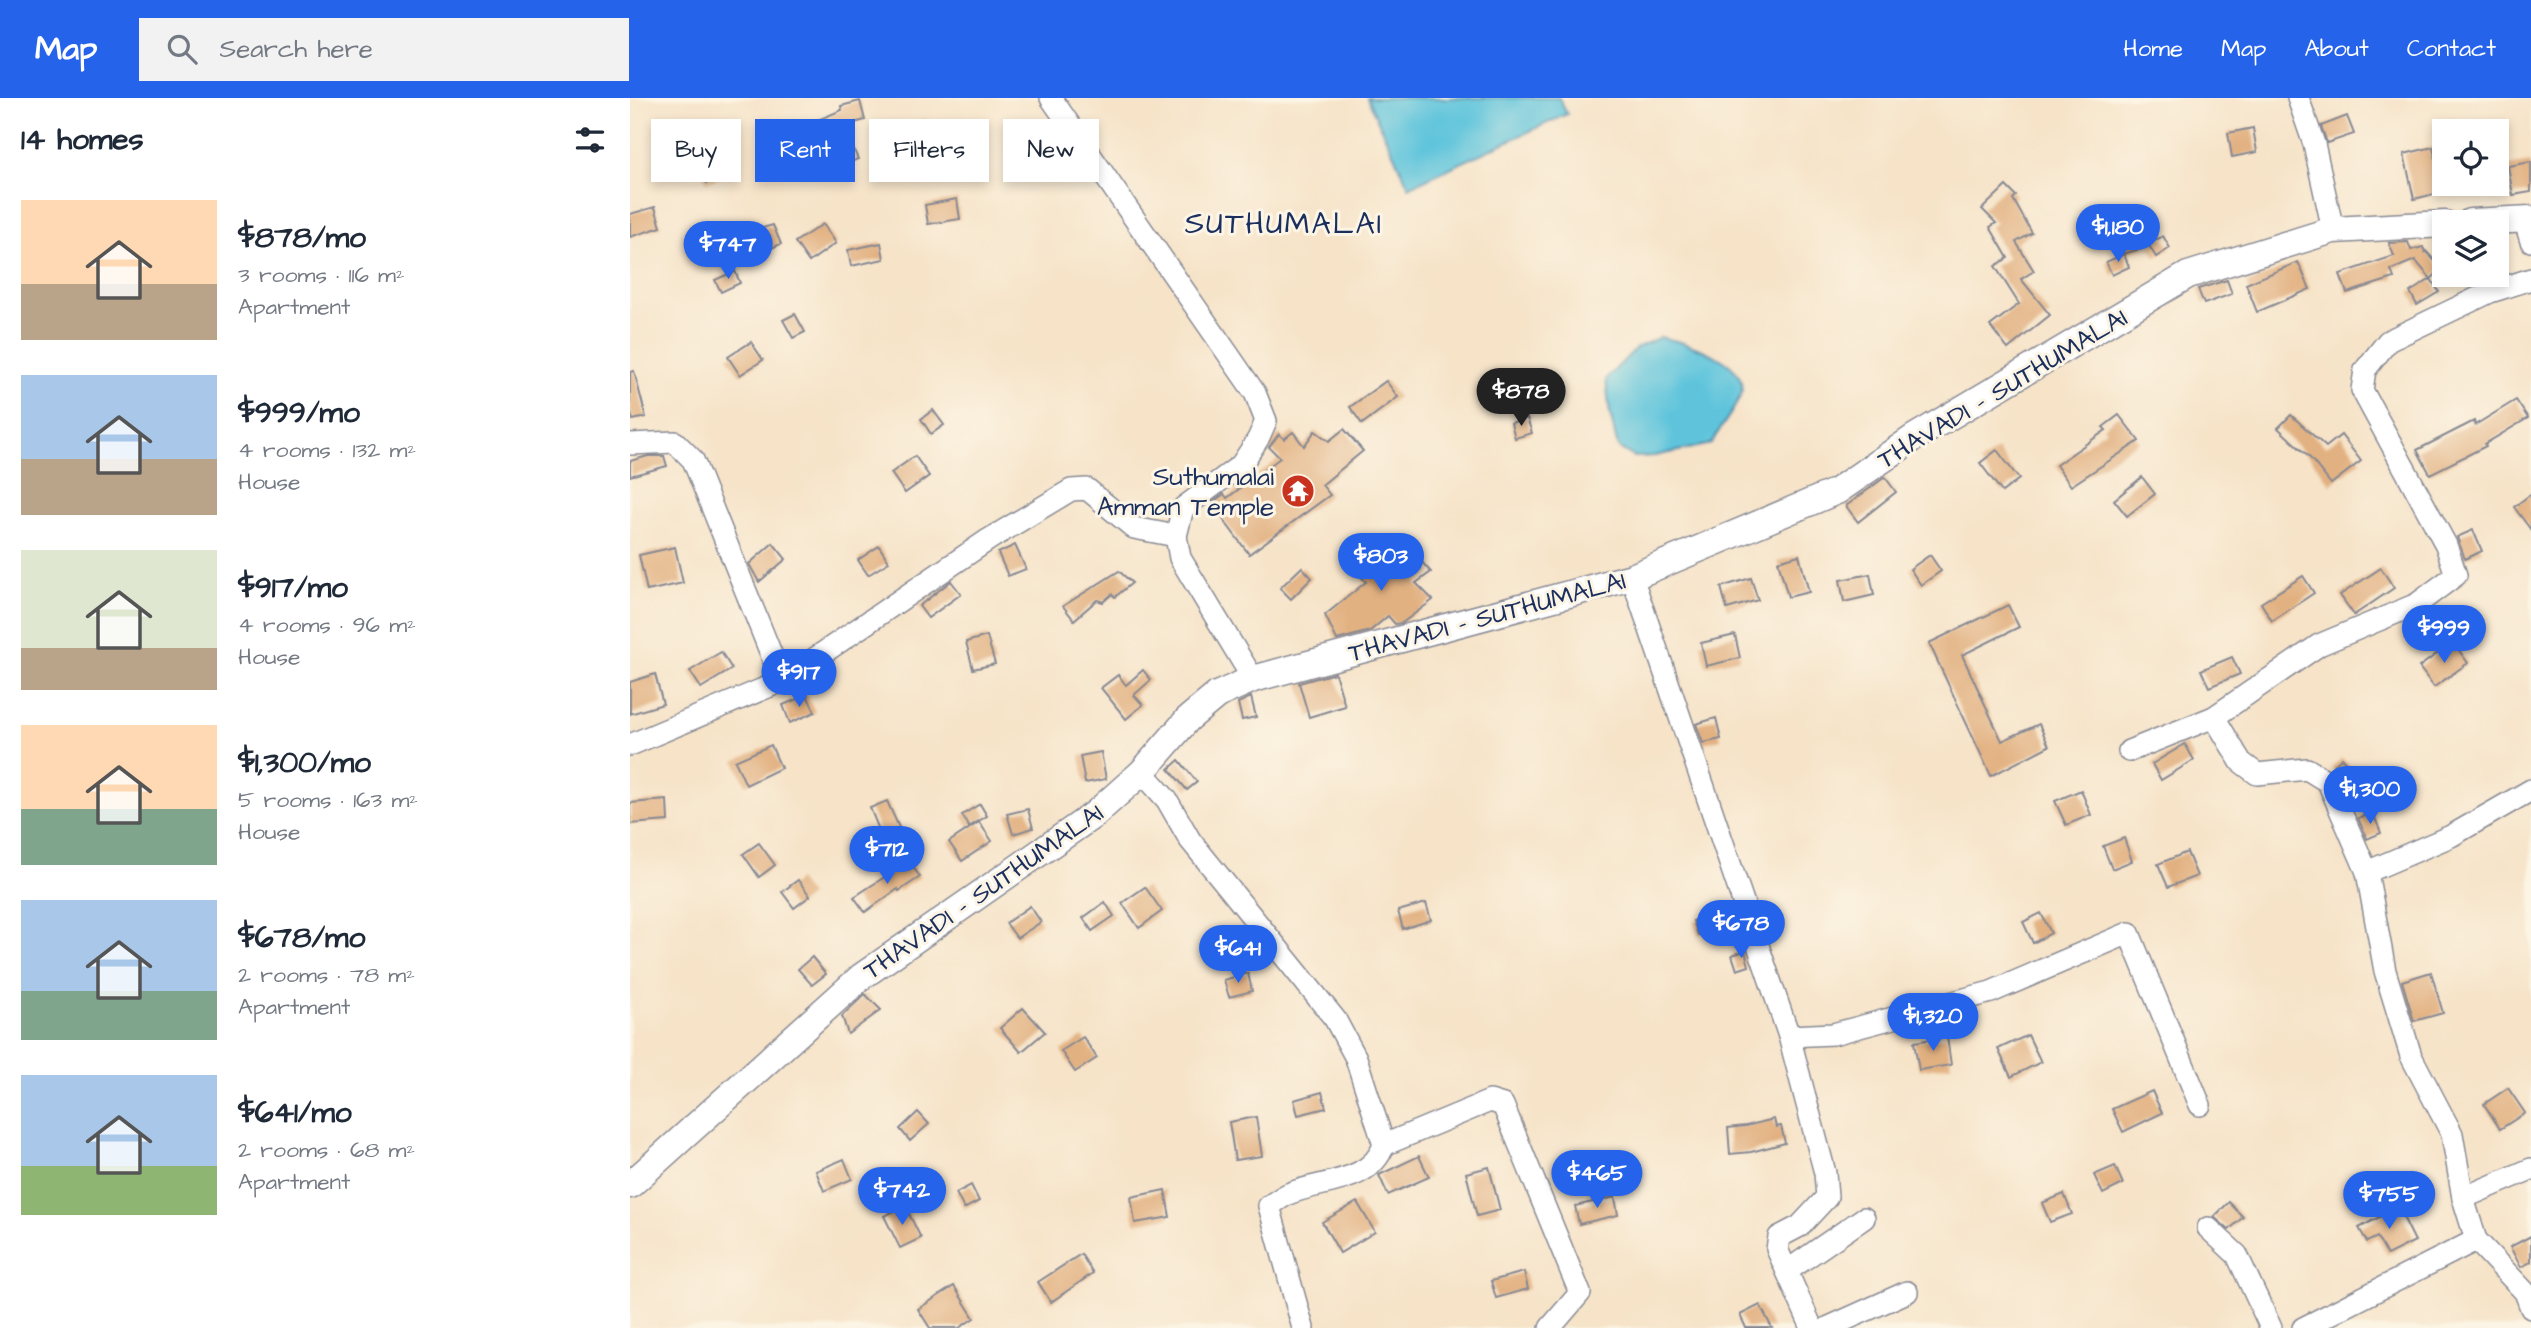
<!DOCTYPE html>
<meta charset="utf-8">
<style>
:root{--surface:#fff;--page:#f2f2f3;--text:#1f2937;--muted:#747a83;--accent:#2563eb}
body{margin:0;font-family:"Architects Daughter",sans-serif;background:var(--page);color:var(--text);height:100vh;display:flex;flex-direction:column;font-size:26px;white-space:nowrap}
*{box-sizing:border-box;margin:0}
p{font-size:23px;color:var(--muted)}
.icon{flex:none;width:38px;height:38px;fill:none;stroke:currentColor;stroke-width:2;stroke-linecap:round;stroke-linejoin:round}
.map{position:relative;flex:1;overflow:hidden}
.side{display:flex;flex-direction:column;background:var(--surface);width:630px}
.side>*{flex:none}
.top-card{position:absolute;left:21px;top:21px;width:665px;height:63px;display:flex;gap:14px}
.fabs{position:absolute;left:1802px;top:21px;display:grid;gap:14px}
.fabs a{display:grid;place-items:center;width:77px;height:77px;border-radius:0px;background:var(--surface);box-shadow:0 4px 10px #0003;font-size:35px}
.price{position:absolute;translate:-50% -60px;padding:0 16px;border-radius:24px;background:var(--accent);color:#fff;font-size:23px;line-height:46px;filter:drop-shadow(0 2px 4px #0008)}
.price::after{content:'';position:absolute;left:50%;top:42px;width:21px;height:16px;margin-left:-10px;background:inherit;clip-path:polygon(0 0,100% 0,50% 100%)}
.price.selected{background:#222;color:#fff}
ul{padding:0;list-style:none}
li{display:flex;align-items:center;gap:21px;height:175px;padding:0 21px}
li span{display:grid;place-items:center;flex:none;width:196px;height:140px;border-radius:0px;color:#555}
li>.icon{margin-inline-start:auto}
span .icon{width:84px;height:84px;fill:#fffc;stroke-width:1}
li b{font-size:30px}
h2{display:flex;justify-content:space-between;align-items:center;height:84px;padding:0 21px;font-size:30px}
.tag{padding:0 24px;border-radius:0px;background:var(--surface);box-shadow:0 4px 10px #0003;font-size:24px;line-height:63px}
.tag.selected{background:var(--accent);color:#fff}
header{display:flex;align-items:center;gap:42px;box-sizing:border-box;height:98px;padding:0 35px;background:var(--accent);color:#fff}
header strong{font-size:33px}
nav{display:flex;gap:38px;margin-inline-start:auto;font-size:24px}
.search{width:490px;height:63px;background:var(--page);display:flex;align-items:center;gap:18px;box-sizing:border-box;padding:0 24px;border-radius:0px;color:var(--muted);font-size:26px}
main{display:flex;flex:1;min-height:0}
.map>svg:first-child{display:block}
.water{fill:#5ec4db;stroke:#3c7a9c;stroke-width:2}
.building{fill:#e2b181}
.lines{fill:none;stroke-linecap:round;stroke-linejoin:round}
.minor-casing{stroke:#888993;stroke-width:24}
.major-casing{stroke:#888993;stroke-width:29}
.minor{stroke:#fff;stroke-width:21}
.major{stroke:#fff;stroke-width:26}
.labels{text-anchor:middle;stroke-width:6;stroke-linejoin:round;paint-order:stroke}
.street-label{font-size:26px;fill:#1b2f5e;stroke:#fcf5e5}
.poi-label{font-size:26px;fill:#1b2f5e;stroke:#fcf5e5;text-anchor:end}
.quarter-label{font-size:30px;letter-spacing:2px;fill:#1b2f5e;stroke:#fcf5e5}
</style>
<header>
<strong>Map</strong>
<div class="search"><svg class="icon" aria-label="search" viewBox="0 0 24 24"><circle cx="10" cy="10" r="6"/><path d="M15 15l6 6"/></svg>Search here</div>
<nav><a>Home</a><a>Map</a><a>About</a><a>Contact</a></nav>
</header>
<main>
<section class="side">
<h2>14 homes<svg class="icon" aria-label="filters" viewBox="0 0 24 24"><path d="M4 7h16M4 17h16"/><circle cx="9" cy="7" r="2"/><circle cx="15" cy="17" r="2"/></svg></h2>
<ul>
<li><span style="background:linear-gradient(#ffd9b3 60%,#b9a48a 0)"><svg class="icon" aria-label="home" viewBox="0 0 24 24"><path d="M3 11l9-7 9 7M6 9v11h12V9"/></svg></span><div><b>$878/mo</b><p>3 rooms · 116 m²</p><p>Apartment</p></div></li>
<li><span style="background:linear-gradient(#a9c7e8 60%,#b9a48a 0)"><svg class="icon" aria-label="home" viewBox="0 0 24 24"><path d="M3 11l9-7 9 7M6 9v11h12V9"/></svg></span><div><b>$999/mo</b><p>4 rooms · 132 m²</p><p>House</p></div></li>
<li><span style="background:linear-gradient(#dfe7d0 70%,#b9a48a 0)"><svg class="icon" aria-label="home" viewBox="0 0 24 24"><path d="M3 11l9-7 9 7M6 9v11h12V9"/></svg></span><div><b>$917/mo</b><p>4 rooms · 96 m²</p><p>House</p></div></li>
<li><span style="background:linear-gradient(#ffd9b3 60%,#7fa58c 0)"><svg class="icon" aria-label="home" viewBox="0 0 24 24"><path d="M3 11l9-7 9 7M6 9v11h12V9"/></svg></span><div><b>$1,300/mo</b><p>5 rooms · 163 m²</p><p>House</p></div></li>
<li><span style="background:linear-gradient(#a9c7e8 65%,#7fa58c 0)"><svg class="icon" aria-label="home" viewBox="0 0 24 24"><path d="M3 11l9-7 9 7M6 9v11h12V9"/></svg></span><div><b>$678/mo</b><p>2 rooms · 78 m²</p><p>Apartment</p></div></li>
<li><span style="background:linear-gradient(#a9c7e8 65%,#8fb573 0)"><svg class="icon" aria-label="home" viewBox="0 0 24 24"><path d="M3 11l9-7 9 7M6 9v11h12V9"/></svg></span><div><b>$641/mo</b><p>2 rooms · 68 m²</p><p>Apartment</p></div></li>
</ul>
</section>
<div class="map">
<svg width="1901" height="1230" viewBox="0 0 1901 1230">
<rect width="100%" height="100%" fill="#fcf5e5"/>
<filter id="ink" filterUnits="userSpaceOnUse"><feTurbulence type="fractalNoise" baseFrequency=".0143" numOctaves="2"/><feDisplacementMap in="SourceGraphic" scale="14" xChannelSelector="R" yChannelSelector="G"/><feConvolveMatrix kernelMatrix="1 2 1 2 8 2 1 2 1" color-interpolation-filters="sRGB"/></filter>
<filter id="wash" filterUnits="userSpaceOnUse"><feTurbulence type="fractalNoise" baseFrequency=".00686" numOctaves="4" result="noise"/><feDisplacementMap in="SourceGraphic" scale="28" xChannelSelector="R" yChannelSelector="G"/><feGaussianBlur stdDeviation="1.57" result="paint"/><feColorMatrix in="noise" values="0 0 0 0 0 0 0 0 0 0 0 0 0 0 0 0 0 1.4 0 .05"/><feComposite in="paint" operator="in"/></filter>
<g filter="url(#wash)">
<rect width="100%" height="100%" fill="#f6e3c8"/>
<!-- water -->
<g class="water">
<path d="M737,0H929L937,16L779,89Z"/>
<path d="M1030,239C1053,244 1125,263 1110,299C1103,314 1089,331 1081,346L1025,358L1004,359L988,349L980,316L976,281L1006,250Z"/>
</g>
<g id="blocks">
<!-- building -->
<g class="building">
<path d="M230,3L235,22L213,28L228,61L200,73L188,46L181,49L173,28L212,12L211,8Z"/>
<path d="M1717,18L1724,36L1697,45L1691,28Z"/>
<path d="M296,21L302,48L267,57L260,30Z"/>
<path d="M1623,30L1627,54L1602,59L1598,35Z"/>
<path d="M1803,49L1813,94L1784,101L1774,56Z"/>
<path d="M88,52L99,76L77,85L66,62Z"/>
<path d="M1901,64V94L1883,97L1878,68Z"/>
<path d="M1376,88L1386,98L1383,101L1402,135L1386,144L1404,173L1391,181L1420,217L1378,251L1360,228L1389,206L1365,168L1378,160L1360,129L1366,125L1352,111Z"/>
<path d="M327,101L330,121L298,126L295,107Z"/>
<path d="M25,109L31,129L0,139V116Z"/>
<path d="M193,126L206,145L179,164L165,144Z"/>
<path d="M143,127L151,146L123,158L115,135Z"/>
<path d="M1512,129L1519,148L1494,156L1487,137Z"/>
<path d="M1533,138L1540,150L1526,159L1518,146Z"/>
<path d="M1778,144L1781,152L1793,149L1795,154L1796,153L1812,171L1801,181L1785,162L1761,172L1764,180L1717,195L1710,176L1764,158L1759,145Z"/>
<path d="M251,145L254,161L221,168L218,152Z"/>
<path d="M1494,156L1499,169L1482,177L1476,164Z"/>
<path d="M1668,164L1680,191L1627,214L1616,186Z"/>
<path d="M105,173L110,185L91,194L85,182Z"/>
<path d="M1801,181L1809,194L1787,207L1780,194Z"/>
<path d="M1597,182L1602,196L1574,206L1568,191Z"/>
<path d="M165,216L175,234L163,240L153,222Z"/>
<path d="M121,244L133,262L110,277L98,259Z"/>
<path d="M4,273L16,319L3,322L0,313V274Z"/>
<path d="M756,283L768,299L732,326L720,309Z"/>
<path d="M1886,302L1898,320L1855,346L1856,348L1800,376L1787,352L1844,323L1845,327Z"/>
<path d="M303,312L314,327L301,336L291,321Z"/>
<path d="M1489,317L1509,343L1441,388L1426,367L1476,332L1473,329Z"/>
<path d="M1661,317L1696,349L1711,337L1731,363L1701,386L1681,361L1648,330Z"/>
<path d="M897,320L902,335L885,340L881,325Z"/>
<path d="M714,331L733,353L692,387L700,397L619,456L589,416L586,418L579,407L594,396L597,400L650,360L639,349L649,336L654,341L663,334L674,348L685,333L699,343Z"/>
<path d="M1367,352L1389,381L1372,394L1350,365Z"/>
<path d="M18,358H34L37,368L0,378V363Z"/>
<path d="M285,358L299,378L275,395L261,375Z"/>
<path d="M1255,379L1266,394L1228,424L1216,408Z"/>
<path d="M1512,379L1525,396L1497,418L1484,402Z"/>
<path d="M1901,396V432L1884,409Z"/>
<path d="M1843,432L1852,453L1835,461L1827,439Z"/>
<path d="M748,442L764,461L779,450L801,474L786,485L803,502L772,525L765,526L758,518L740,533L707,542L695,517L736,484L721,468Z"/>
<path d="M143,445L156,461L129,484L119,466Z"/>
<path d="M385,447L396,471L378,478L368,455Z"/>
<path d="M249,448L259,464L238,477L228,462Z"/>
<path d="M45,449L53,485L17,493L9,457Z"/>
<path d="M1169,457L1179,494L1158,499L1148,463Z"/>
<path d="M1300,457L1311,473L1291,487L1280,471Z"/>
<path d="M672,469L682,480L661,501L650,490Z"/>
<path d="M1751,470L1764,490L1724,517L1710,497Z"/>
<path d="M489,473L502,485L485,499L482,496L473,504L467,502L444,522L433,508Z"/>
<path d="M1240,476L1244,497L1214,504L1210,482Z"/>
<path d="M1673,478L1684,495L1642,523L1631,505Z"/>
<path d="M1121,480L1128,502L1097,511L1091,489Z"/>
<path d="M321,483L331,496L298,520L289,508Z"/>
<path d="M1378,507L1389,529L1332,557L1372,643L1409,626L1419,648L1361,678L1299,545Z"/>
<path d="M1105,537L1110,560L1076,568L1071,545Z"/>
<path d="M357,538L365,566L343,571L336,544Z"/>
<path d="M1823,544L1838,565L1804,589L1789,569Z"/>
<path d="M91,554L102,571L71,590L60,573Z"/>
<path d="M1602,559L1610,576L1579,589L1571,572Z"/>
<path d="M513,572L521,582L504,597L513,607L496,621L471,590L488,577L496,587Z"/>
<path d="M705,575L715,608L679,619L669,585Z"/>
<path d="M25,576L33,606L0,616V584Z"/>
<path d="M177,597L185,614L160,625L153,607Z"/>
<path d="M621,599L626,619L612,622L608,605Z"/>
<path d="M1086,620L1091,641L1073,645L1066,626Z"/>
<path d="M1555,646L1564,662L1531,682L1522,666Z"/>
<path d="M141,647L151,670L116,687L105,663Z"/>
<path d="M471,654L476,681L455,685L450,658Z"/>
<path d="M1712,660L1724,674L1713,685L1710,678L1701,670Z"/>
<path d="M549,662L567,684L557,692L539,671Z"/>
<path d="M1451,692L1461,717L1436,727L1425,703Z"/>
<path d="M37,702L38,723L0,726V705Z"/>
<path d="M257,703L272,736L254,744L240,710Z"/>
<path d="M350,706L357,718L339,729L332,717Z"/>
<path d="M398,711L403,730L383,736L377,716Z"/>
<path d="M1743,715L1751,735L1737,741L1728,720Z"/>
<path d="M349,724L362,743L332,763L319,744Z"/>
<path d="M1494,740L1502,763L1482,771L1473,748Z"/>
<path d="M129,745L145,767L129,779L113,756Z"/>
<path d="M1557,754L1567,778L1538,789L1528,766Z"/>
<path d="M279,763L290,779L269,793L268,791L235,814L224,799Z"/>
<path d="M168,782L180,798L164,810L152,794Z"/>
<path d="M515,789L532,813L509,830L492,805Z"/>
<path d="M475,804L484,818L462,833L453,820Z"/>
<path d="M796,805L801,822L773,831L768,813Z"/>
<path d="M400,808L411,824L387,840L376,825Z"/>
<path d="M1411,815L1421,835L1403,845L1393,824Z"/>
<path d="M1078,818L1082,833L1068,837L1063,823Z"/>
<path d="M1115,853L1119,868L1107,872L1102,857Z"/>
<path d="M182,859L196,876L182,887L168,871Z"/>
<path d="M1801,874L1813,915L1784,923L1772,883Z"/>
<path d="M618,875L622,893L599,899L594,882Z"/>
<path d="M235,896L251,912L218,936L212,918Z"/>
<path d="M393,910L415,934L391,954L370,930Z"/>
<path d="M1398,937L1411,964L1381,979L1368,951Z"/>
<path d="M453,939L467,960L445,974L431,953Z"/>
<path d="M1317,939L1321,967L1289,972L1284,944Z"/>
<path d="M1878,990L1895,1015L1870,1031L1854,1006Z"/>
<path d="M1522,993L1532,1015L1493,1034L1482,1011Z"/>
<path d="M692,994L696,1010L668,1017L664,1002Z"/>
<path d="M288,1014L299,1026L280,1043L270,1031Z"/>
<path d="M626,1019L632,1058L605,1062L599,1024Z"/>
<path d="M1144,1021L1146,1029L1151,1028L1155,1045L1121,1054L1100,1056L1098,1030L1116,1028Z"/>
<path d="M789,1058L799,1079L758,1097L749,1077Z"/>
<path d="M214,1061L222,1081L194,1093L186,1073Z"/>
<path d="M1485,1068L1493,1086L1473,1096L1464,1077Z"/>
<path d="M859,1069L870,1112L847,1118L836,1075Z"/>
<path d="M341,1087L349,1103L334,1111L326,1095Z"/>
<path d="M535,1092L540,1119L505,1125L501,1099Z"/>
<path d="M1434,1096L1442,1116L1420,1124L1412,1105Z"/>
<path d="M985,1099L988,1117L949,1126L945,1108Z"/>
<path d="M727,1104L745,1134L710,1155L692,1124Z"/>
<path d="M1599,1104L1613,1119L1599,1132L1584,1119Z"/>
<path d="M275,1108L291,1140L270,1150L254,1118Z"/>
<path d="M1768,1109L1785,1143L1757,1157L1747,1139L1737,1144L1729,1130Z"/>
<path d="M1901,1138V1164L1891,1169L1880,1149Z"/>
<path d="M451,1156L463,1175L421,1204L408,1184Z"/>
<path d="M894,1174L898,1191L866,1200L861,1183Z"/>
<path d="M324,1188L344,1220L329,1230H300L288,1211Z"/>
<path d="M1130,1207L1142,1230H1116L1110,1217Z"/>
</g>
</g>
</g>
<g filter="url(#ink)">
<use href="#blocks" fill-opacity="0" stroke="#888993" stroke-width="2"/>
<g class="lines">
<defs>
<g id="minor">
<path d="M421,0L625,295L636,323L628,341L611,367L553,410L546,438L550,460L623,581"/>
<path d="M1668,0L1684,46L1703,132"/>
<path d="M1894,121L1901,143"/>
<path d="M0,346L45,344L63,362L152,583"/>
<path d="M1002,479L1159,938L1195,1075L1197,1099L1170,1128L1149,1139L1147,1151L1182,1230"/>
<path d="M1584,619L1611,664L1627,676L1677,671L1698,684L1737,774L1755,873L1781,958L1822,1036L1833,1100L1846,1142L1895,1194L1901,1210"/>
<path d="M0,647L152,583L358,442L441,392L457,391L504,430L546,438"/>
<path d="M1499,653L1584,619L1689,547L1787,506L1826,477L1816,447L1732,292L1735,272L1758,243L1860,194L1901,181"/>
<path d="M512,674L537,702L560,742L705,921L726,960L754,1047C740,1086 691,1082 658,1096C652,1099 645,1104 639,1108L673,1230"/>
<path d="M1737,774L1821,738L1901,692"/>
<path d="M1159,938L1203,936L1361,894L1499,835L1570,1007"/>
<path d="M754,1047L860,1003L873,1007L950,1195L920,1230"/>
<path d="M1833,1100L1901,1071"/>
<path d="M1578,1130L1607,1157L1641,1230"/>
<path d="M1157,1173L1234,1120"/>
<path d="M1197,1230L1277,1194"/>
<path d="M1673,1230L1846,1142"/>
</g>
<g id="major">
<path d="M1840,124L1901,121"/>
<path d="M0,1087L231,879L465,716L512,674L558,621L587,597L623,581L1002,479L1207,393L1285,339L1558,177L1703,132L1815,126"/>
</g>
</defs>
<!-- minor casing -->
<use href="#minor" class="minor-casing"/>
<!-- major casing -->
<use href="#major" class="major-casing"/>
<!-- minor -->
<use href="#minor" class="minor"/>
<!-- major -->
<use href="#major" class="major"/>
</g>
</g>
<!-- icons -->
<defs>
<symbol id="temple-disc" viewBox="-11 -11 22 22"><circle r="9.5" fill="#c8321e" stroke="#fcf5e5"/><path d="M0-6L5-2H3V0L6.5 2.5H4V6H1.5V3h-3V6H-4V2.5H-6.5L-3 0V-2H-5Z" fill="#fff"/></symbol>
</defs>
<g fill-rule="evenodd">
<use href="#temple-disc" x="649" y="374" width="38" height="38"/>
</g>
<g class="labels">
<!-- street labels -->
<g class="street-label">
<text transform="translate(1372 290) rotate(-31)" y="9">THAVADI - SUTHUMALAI</text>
<text transform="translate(857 518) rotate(-15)" y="9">THAVADI - SUTHUMALAI</text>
<text transform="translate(353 793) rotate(-35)" y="9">THAVADI - SUTHUMALAI</text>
</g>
<!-- poi labels -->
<g class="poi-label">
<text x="644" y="387">Suthumalai<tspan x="644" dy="30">Amman Temple</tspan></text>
</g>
<!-- quarter labels -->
<g class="quarter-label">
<text x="654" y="135">SUTHUMALAI</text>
</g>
</g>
</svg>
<div class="fabs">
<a><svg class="icon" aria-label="locate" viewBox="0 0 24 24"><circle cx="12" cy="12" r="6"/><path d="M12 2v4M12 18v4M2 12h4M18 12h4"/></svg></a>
<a><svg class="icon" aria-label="layers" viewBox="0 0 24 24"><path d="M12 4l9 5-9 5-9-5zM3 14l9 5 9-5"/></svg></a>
</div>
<b class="price" style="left:1488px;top:166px">$1,180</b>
<b class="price" style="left:98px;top:183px">$747</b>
<b class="price selected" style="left:891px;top:330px">$878</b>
<b class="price" style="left:751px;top:495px">$803</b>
<b class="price" style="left:1814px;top:567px">$999</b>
<b class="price" style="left:169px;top:611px">$917</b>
<b class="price" style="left:1740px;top:728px">$1,300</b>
<b class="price" style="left:257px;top:788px">$712</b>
<b class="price" style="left:1111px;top:862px">$678</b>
<b class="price" style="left:608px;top:887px">$641</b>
<b class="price" style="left:1303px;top:955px">$1,320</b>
<b class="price" style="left:967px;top:1112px">$465</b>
<b class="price" style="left:272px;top:1129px">$742</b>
<b class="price" style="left:1759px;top:1133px">$755</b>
<div class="top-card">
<a class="tag">Buy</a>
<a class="tag selected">Rent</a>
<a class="tag">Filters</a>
<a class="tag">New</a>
</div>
</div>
</main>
